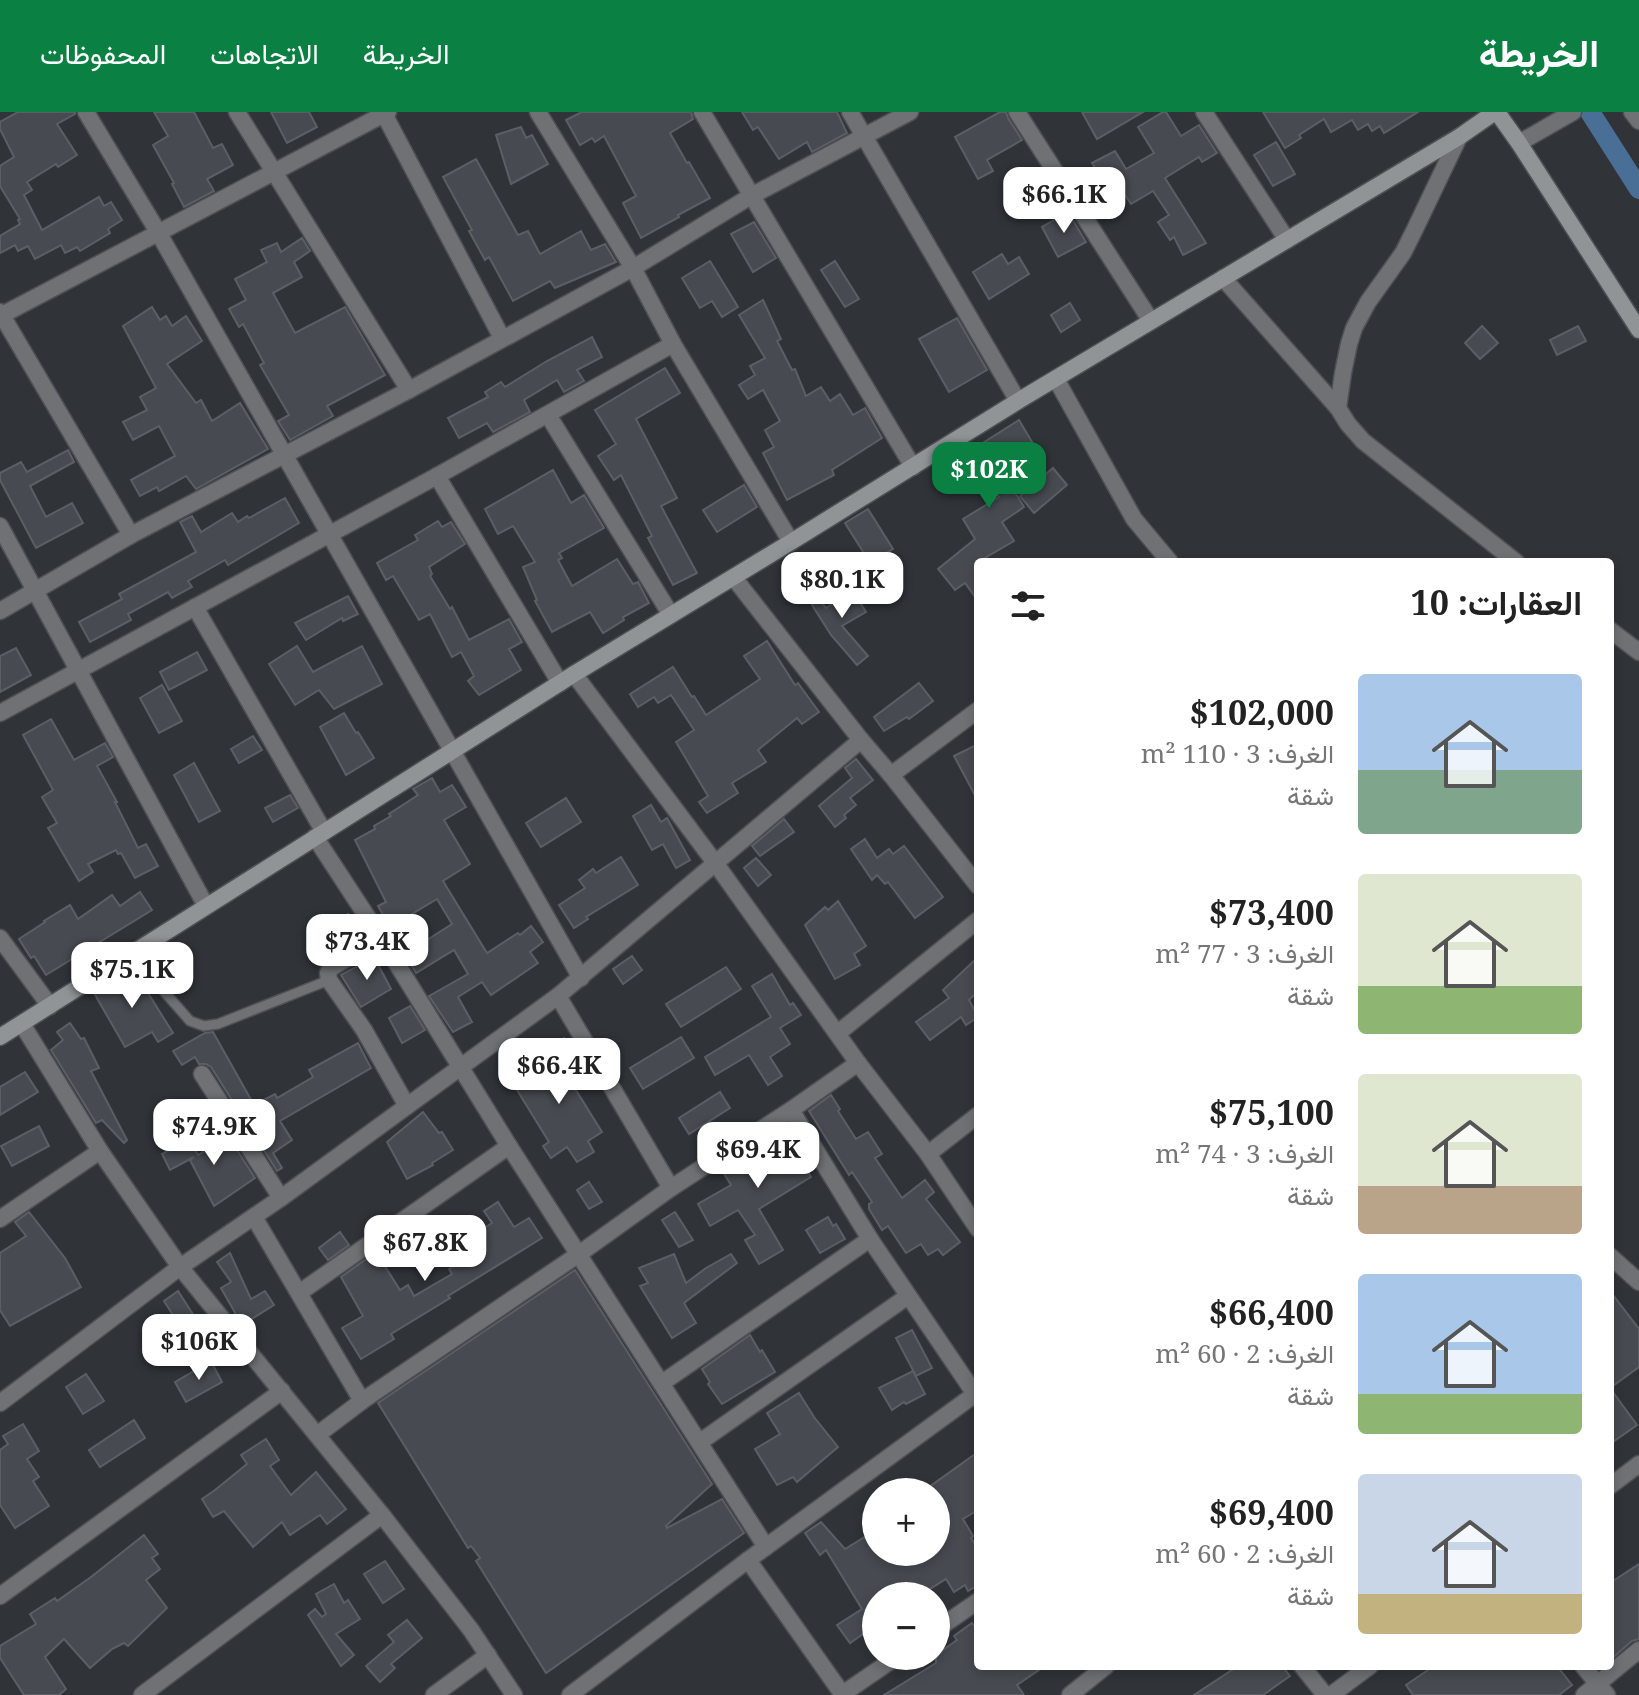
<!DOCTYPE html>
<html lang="ar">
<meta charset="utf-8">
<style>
:root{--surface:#fff;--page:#f2f2f2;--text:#222;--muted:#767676;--accent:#0b8043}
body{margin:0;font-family:"Noto Serif",Vazirmatn,serif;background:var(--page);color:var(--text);direction:rtl;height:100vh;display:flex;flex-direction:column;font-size:30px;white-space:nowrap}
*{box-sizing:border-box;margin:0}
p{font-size:26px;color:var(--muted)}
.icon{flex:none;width:44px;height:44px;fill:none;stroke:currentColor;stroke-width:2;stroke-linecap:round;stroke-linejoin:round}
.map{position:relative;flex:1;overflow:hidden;direction:ltr}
.side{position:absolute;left:974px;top:446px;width:640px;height:1112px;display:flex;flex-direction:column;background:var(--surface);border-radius:8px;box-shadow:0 4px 12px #0003;direction:rtl}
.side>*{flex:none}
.buttons{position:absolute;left:862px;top:1366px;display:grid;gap:16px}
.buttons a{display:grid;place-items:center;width:88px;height:88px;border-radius:50%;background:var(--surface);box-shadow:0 4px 12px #0003;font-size:40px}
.price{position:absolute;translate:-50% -68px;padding:0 18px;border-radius:16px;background:#fff;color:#222;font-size:26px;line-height:52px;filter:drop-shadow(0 2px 4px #0008)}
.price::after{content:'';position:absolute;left:50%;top:48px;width:24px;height:18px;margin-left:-12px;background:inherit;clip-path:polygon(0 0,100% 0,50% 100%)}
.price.selected{background:var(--accent);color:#fff}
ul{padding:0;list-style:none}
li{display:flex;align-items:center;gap:24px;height:200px;padding:0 32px}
li span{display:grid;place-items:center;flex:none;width:224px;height:160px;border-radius:8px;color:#555}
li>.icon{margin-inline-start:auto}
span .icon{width:96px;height:96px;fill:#fffc;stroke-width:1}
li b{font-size:34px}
h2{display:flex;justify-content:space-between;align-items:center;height:96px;padding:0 32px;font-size:34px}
header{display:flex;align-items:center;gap:48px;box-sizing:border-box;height:112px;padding:0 40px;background:var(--accent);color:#fff}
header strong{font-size:38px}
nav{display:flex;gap:44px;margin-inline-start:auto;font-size:28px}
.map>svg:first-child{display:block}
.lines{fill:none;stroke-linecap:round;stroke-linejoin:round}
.canal{stroke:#496f96;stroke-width:20}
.building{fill:#474b51;stroke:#5b5f65;stroke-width:2}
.lane-casing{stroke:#4d5055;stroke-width:12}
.street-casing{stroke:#4d5055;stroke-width:19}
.secondary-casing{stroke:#4d5055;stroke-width:19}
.lane{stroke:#6f7174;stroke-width:9}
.street{stroke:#6f7174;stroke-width:16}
.secondary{stroke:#909497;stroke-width:16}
</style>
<header>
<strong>الخريطة</strong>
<nav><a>الخريطة</a><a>الاتجاهات</a><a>المحفوظات</a></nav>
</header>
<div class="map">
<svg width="1639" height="1583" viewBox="0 0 1639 1583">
<rect width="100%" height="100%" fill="#303439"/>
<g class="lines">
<!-- canal -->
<path class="canal" d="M1590,0L1639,77"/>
</g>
<!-- building -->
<g class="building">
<path d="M18,0H75V2L57,12L77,43L58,55L56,52L27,70L32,78L24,83L42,118L99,85L104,94L111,90L122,108L108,117L110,121L80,139L77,135L65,141L61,133L35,147L28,134L18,139L15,133L0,141V124L20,112L18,108L20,107L0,74V54L14,45L0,17V10Z"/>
<path d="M154,0H194L213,36L222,32L233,53L207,67L214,79L184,95L172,72L174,71L153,33L168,24Z"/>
<path d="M271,0H309L317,15L287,31Z"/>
<path d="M582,0H691L693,7L670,21L687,51L689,50L710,86L678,103L679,105L641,126L623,91L636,84L604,24L595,30L592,26L580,33L566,8Z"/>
<path d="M742,0H837L847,21L812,40L807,30L779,47L758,15L753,18Z"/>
<path d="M1000,0H1006L1008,6L1022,28L987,48L993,59L978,67L955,25Z"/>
<path d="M1082,0H1143L1097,27Z"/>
<path d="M1163,0H1166L1181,24L1199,13L1217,41L1202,50L1199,45L1165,66L1206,131L1183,143L1174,125L1170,128L1158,110L1169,103L1153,79L1131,92L1121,77L1112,83L1092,51L1115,39L1126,57L1154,41L1138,15Z"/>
<path d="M1263,0H1418L1384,21L1380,14L1372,19L1368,12L1358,18L1352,8L1331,20L1324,7L1299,23L1301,26L1285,36Z"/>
<path d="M521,15L526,26L532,23L548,52L511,72L496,23Z"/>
<path d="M1276,30L1295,62L1273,74L1254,43Z"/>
<path d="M476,47L518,123L528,119L540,142L581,119L591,138L605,132L616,150L555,176L550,169L513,189L489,145L485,148L469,119L472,118L443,65Z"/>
<path d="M1068,100L1086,130L1058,145L1042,115Z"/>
<path d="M754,110L776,146L753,160L731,122Z"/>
<path d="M302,126L310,139L294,150L302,165L273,181L295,221L345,195L385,263L327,294L333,304L290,328L278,309L289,303L260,253L264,251L243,212L239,215L229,197L246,188L235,167L267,150L261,138L277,131L281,140Z"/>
<path d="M1002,142L1008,152L1019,145L1029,162L989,187L973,160Z"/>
<path d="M710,149L738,195L722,205L712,189L700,196L682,166Z"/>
<path d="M835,149L859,187L845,195L821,158Z"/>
<path d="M763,188L781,227L777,229L792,258L795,257L806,284L821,275L830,289L840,282L853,303L865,296L882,326L832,358L834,363L787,388L763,341L774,335L765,318L780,309L763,278L748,287L739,273L755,263L750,254L765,246L739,203Z"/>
<path d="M1070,191L1080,208L1061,220L1051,203Z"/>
<path d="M152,195L160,208L166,204L172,214L186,204L202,229L167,252L196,291L201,288L212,309L240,291L268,337L196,377L186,364L159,379L157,375L140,384L131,368L175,344L159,314L133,328L123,310L147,298L140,285L156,276L123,214Z"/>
<path d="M957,206L987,258L949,280L919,227Z"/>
<path d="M1482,214L1498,231L1480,247L1465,231Z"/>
<path d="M1578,214L1586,229L1557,243L1550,228Z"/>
<path d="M592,225L602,245L577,258L584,269L564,280L557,268L524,288L530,300L493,320L487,311L459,326L448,306L488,285L485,280L501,270L505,275L547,249Z"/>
<path d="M665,256L680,281L636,307L677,386L661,394L697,461L673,473L648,426L652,424L621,363L614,368L598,344L616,332L595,298Z"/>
<path d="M1019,308L1032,330L997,351L1024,395L1002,410L1014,429L978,450V489L965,471L955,478L938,457L975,427L963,407L999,385L970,339Z"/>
<path d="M68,338L74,350L30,374L46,405L72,391L83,411L36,436L0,368V361L21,350L27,360Z"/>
<path d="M1053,356L1067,373L1034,401L1020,384Z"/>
<path d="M553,358L571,391L584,383L604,416L559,441L562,446L558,448L572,474L617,447L633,472L638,470L649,491L623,505L624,508L603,521L590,500L552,520L535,489L537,488L523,455L535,450L513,414L498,422L485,397Z"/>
<path d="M744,373L757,395L717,420L703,398Z"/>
<path d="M285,386L299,411L228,453L225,448L188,469L192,475L172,486L168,480L128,502L131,508L90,530L79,510L122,487L119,482L196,440L180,410L192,404L201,420L232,401L238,410L247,404L249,406Z"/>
<path d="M868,397L893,437L870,451L845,411Z"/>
<path d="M438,409L442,415L451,410L465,432L429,455L432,462L430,464L450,497L452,495L469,528L509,507L522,530L509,537L521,558L479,583L468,569L474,564L461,540L452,545L430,502L419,508L393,464L386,468L377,451L418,428L415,423Z"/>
<path d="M841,469L849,481L853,479L866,500L842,514L868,544L857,553L831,523L812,493L820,488L826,496L836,489L829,478Z"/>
<path d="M348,484L358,502L343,509L342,506L306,528L295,511Z"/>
<path d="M767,529L795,573L798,571L819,600L802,612L797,606L758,638L766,650L732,671L738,681L707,701L699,690L708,684L676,630L694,618L671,583L658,591L654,585L638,595L630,582L673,555L692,585L694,584L706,603L760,567L744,544Z"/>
<path d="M297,534L313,560L362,534L382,572L334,597L319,578L295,593L269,552Z"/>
<path d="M16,536L31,563L0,580V544Z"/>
<path d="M197,540L207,558L169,578L160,560Z"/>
<path d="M919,571L933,589L909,607L907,605L884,619L874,605Z"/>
<path d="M162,573L182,609L159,621L140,586Z"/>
<path d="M344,601L356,621L358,620L374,646L346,663L320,615Z"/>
<path d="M51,607L74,648L105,631L113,645L97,654L117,690H115L138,736L146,732L158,754L135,766L121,741L118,742L116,738L88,752L93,760L79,769L48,716L57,711L42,685L53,678L23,623Z"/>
<path d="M253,624L262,638L239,651L231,637Z"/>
<path d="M978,632V689L954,644Z"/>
<path d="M856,647L873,668L850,686L856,693L844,703L846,706L835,715L819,694L852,666L845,656Z"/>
<path d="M194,651L220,699L199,710L174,663Z"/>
<path d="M432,666L440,680L452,673L466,695L444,708L470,752L443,769L487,841L518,821L520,823L531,814L543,830L530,840L538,851L491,883L482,870L458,885L472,910L453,920L429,884L468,862L454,838L416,861L405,842L452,812L437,787L390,815L378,794L386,790L355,728L375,717L374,714L391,704L389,702L418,683L413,677Z"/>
<path d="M290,683L298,696L273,710L265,696Z"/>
<path d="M566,686L581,710L541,735L526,711Z"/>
<path d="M651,693L661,710L667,706L690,748L676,756L663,732L652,738L633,704Z"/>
<path d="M784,707L794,720L760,744L752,734Z"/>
<path d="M865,727L877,746L889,737L893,742L904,734L943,785L915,806L888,770L885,772L877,763L872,768L851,737Z"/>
<path d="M621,745L638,773L586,805L588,807L574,816L559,793L585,776L579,768L593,757L596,761Z"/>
<path d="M756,746L771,763L758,774L744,756Z"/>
<path d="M140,780L152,798L46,863L34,844L31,846L19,827L45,810L44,809L70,793L78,807L112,783L120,794Z"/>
<path d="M838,789L866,834L854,842L860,853L835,867L805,813L825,795L828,798Z"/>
<path d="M348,802L359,815L339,831L328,819Z"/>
<path d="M632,844L642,858L623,872L613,857Z"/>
<path d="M374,845L391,877L361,895L341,863Z"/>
<path d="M978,845V879L969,888L978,905L966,913L961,905L930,928L916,910L949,886L943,878Z"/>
<path d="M726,855L741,877L681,915L666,892Z"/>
<path d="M133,857L173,921L158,930L152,920L125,935L94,881Z"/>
<path d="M772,862L790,893L793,891L801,903L780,916L790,932L770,945L782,964L768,973L749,943L715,963L705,945L771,905L752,874Z"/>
<path d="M410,894L425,918L402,931L389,906Z"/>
<path d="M70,911L81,927L84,926L99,956L91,959L127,1028L124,1031L102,1008L96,1011L51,938L63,928L57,920Z"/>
<path d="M213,920L254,993L275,982L277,986L313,965L309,958L358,931L371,956L280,1009L292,1028L273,1041L282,1056L277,1059L211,955L206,952H199L195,945L182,953L173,939L205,921Z"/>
<path d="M681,925L694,946L643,977L630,956Z"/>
<path d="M564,926L576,936L561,954L602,1020L588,1029L594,1040L577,1050L567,1035L551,1046L543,1034L549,1030L512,970L540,955L538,952L548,946Z"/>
<path d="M25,960L38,980L0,1003V975Z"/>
<path d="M720,980L730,996L689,1022L679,1006Z"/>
<path d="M831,983L840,997L838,999L856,1027L868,1020L882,1042L875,1046L902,1086L925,1068L934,1080L926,1087L960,1130L943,1143L938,1137L928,1143L921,1132L906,1141L888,1114L882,1118L869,1097V1092L872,1090L852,1060L849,1063L809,999Z"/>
<path d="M423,1000L439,1021L442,1020L453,1038L432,1051L433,1053L407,1067L387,1030Z"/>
<path d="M39,1014L49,1034L12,1054L1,1034Z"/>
<path d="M782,1017L811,1065L759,1097L783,1138L759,1152L745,1128L755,1123L738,1098L710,1114L698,1092L731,1073L721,1057Z"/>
<path d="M228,1024L255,1066L214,1094L190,1048L194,1045L170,1058L162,1042L190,1027L198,1043Z"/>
<path d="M589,1070L602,1090L589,1097L577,1078Z"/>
<path d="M498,1090L514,1115L529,1106L542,1126L448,1184L450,1186L391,1222L394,1227L361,1247L342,1216L363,1204L341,1165L376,1140L400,1178L408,1173L414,1184L452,1162L449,1157L483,1136L475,1122L492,1111L484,1099Z"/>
<path d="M29,1100L65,1146L81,1175L10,1214L0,1198V1141L26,1124L15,1110Z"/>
<path d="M675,1100L693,1128L679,1135L662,1108Z"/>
<path d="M828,1105L833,1114L836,1112L845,1127L820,1141L806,1118Z"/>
<path d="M425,1112L436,1134L417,1144L405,1122Z"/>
<path d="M340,1120L349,1133L328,1148L319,1136Z"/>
<path d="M230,1141L251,1187L265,1179L274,1193L242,1213L221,1176L231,1170L217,1150Z"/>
<path d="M674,1142L686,1171L706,1156L731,1142L737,1151L684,1191L696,1211L672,1226L640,1174L648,1171L639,1156Z"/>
<path d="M575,1158L712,1372L666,1414L667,1416L722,1387L744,1421L546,1561L476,1449L480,1446L471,1434L468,1436L378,1291Z"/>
<path d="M178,1179L205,1221L190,1230L164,1189Z"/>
<path d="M1610,1179L1639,1217V1255L1610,1276Z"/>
<path d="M912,1218L932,1256L916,1264L896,1226Z"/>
<path d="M750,1223L760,1240L762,1238L775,1260L722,1292L708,1272L710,1270L702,1257Z"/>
<path d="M211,1249L222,1270L186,1290L175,1270Z"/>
<path d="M913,1259L925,1282L906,1292L904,1290L892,1298L879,1276Z"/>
<path d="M86,1262L104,1289L83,1302L66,1275Z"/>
<path d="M1610,1276L1637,1313L1610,1332Z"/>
<path d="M799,1281L814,1305L838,1335L797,1370L793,1365L777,1373L755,1337L780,1322L767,1301Z"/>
<path d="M134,1308L145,1326L100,1355L89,1338Z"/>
<path d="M23,1312L39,1339L27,1347L39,1365L33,1369L49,1394L15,1416L0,1393V1338L8,1332L3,1324Z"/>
<path d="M266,1327L279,1348L270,1354L291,1383L316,1360L346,1397L327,1412L320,1403L290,1423L282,1410L253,1435L224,1399L213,1405L202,1387L215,1378L247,1352L241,1343Z"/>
<path d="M978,1340V1398L963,1407L973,1424L971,1426L978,1437V1473L968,1479L965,1473L954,1480L946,1467L919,1484H876V1520L873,1515L850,1531L837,1513L862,1497L826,1438L820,1443L805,1421L821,1410L845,1437L871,1421L876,1429V1440H883L889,1449L904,1440H936V1380H922Z"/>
<path d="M144,1423L158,1442L152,1446L160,1457L146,1468L167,1496L128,1534L124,1531L112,1537L90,1556L64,1527L45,1545L66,1577L59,1583H24L0,1546V1534L36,1512L30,1502L55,1486L57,1489L91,1465Z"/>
<path d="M385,1449L404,1477L383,1491L364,1462Z"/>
<path d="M1639,1452V1527L1632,1529L1610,1548V1471Z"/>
<path d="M334,1472L344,1491L348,1488L360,1507L336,1522L354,1543L341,1554L308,1503L315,1497L322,1505L326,1502L316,1482Z"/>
<path d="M407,1508L422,1526L391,1552L395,1556L380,1570L366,1554L394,1530L388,1523Z"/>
<path d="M972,1511L978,1519V1554H1045L1017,1573L1024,1583H884L936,1551V1543L957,1528L954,1524Z"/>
<path d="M1238,1554H1282L1290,1564L1263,1583H1194Z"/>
<path d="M1434,1554H1557L1572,1573L1559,1583H1413L1406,1573Z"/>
</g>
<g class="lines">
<defs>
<path id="lane" d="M131,842L190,909L204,914L218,912L329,868"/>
<g id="street">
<path d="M86,0L158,120L581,866"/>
<path d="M237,0L409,278"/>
<path d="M383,0L502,226"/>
<path d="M538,0L633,156L673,232L791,430"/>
<path d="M702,0L913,355"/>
<path d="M850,0L1018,289"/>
<path d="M1017,0L1151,209"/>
<path d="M1204,0L1287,128"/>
<path d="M1632,0L1639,9"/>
<path d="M1459,25L1415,117L1403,141L1368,190L1354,216L1349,232L1343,261L1338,296L1348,312L1363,329L1516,450"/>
<path d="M1519,31L1573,0"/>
<path d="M1223,166L1338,296"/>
<path d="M0,200L131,423"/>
<path d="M0,204L388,0"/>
<path d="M1056,267L1134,407L1170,450"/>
<path d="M548,303L671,503"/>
<path d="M437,364L560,571"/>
<path d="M0,414L206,794"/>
<path d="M734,466L861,628L891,663L978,774"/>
<path d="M195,495L324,720"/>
<path d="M0,499L131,423L409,278L633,156L751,84L910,0"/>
<path d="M1610,518L1639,540"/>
<path d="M574,562L716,752L858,951L928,1042L978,1117"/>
<path d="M0,601L437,364L673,232"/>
<path d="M891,663L978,598"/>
<path d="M315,725L381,826L509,1034L766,1435"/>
<path d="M0,826L50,894"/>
<path d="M381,826L331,856L328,861L329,868L364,918L407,994"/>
<path d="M558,884L671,1076"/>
<path d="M22,912L100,1039L180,1155L382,1403L471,1518L514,1583"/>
<path d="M838,921L978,808"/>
<path d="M202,962L281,1086"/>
<path d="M791,998L870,1127L975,1282"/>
<path d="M928,1042L978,1003"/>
<path d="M254,1105L362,1289"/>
<path d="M0,1107L100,1039"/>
<path d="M1610,1144L1639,1170"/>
<path d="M299,1181L509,1034"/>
<path d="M662,1271L870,1127"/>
<path d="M0,1291L180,1155L281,1086L558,884L861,628"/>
<path d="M317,1323L362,1289L579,1142L671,1076L791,998L858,951"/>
<path d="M700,1330L908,1184"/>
<path d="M1610,1374L1639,1352"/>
<path d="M748,1448L843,1583"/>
<path d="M0,1484L282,1279"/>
<path d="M936,1518L978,1489"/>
<path d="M1302,1554L1325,1583"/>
<path d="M1583,1554L1607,1583"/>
<path d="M142,1583L382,1403"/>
<path d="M434,1583L488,1543"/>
<path d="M570,1583L748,1448L978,1280"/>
<path d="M841,1583L898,1544"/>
<path d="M1070,1583L1106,1554"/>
<path d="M1331,1583L1370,1554"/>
<path d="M1584,1583L1639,1538"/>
</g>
<g id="secondary">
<path d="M1497,0L1519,31L1639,218"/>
<path d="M0,925L574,562L791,430L1018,289L1459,25L1495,0"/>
</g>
</defs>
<!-- lane casing -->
<use href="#lane" class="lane-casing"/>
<!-- street casing -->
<use href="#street" class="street-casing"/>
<!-- secondary casing -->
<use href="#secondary" class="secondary-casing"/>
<!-- lane -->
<use href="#lane" class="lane"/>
<!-- street -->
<use href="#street" class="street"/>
<!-- secondary -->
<use href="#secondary" class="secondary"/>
</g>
</svg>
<div class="buttons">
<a>+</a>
<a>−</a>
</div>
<b class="price" style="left:1064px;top:123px">$66.1K</b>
<b class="price selected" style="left:989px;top:398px">$102K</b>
<b class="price" style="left:842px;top:508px">$80.1K</b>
<b class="price" style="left:367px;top:870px">$73.4K</b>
<b class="price" style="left:132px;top:898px">$75.1K</b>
<b class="price" style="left:559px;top:994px">$66.4K</b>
<b class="price" style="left:214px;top:1055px">$74.9K</b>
<b class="price" style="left:758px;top:1078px">$69.4K</b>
<b class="price" style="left:425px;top:1171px">$67.8K</b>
<b class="price" style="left:199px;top:1270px">$106K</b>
<section class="side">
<h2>العقارات: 10<svg class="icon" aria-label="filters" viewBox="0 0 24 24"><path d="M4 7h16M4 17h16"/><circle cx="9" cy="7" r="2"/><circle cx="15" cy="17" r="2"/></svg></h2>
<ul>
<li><span style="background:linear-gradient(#a9c7e8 60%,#7fa58c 0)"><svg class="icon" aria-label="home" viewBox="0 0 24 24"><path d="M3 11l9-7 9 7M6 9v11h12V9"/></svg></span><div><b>$102,000</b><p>الغرف: 3 · 110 m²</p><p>شقة</p></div></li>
<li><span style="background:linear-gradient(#dfe7d0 70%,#8fb573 0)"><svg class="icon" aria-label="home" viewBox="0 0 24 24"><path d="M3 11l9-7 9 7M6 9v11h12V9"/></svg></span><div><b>$73,400</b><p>الغرف: 3 · 77 m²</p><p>شقة</p></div></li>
<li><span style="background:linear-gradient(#dfe7d0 70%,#b9a48a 0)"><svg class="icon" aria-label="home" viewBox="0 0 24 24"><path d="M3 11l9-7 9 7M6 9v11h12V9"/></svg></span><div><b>$75,100</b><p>الغرف: 3 · 74 m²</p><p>شقة</p></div></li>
<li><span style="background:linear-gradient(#a9c7e8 75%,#8fb573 0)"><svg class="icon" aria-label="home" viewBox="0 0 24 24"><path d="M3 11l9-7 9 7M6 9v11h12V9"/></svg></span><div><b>$66,400</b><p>الغرف: 2 · 60 m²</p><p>شقة</p></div></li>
<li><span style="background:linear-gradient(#c9d6e8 75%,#c2b280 0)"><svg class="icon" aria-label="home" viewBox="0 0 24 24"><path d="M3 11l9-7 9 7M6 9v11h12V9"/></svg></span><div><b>$69,400</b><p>الغرف: 2 · 60 m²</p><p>شقة</p></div></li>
</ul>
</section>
</div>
